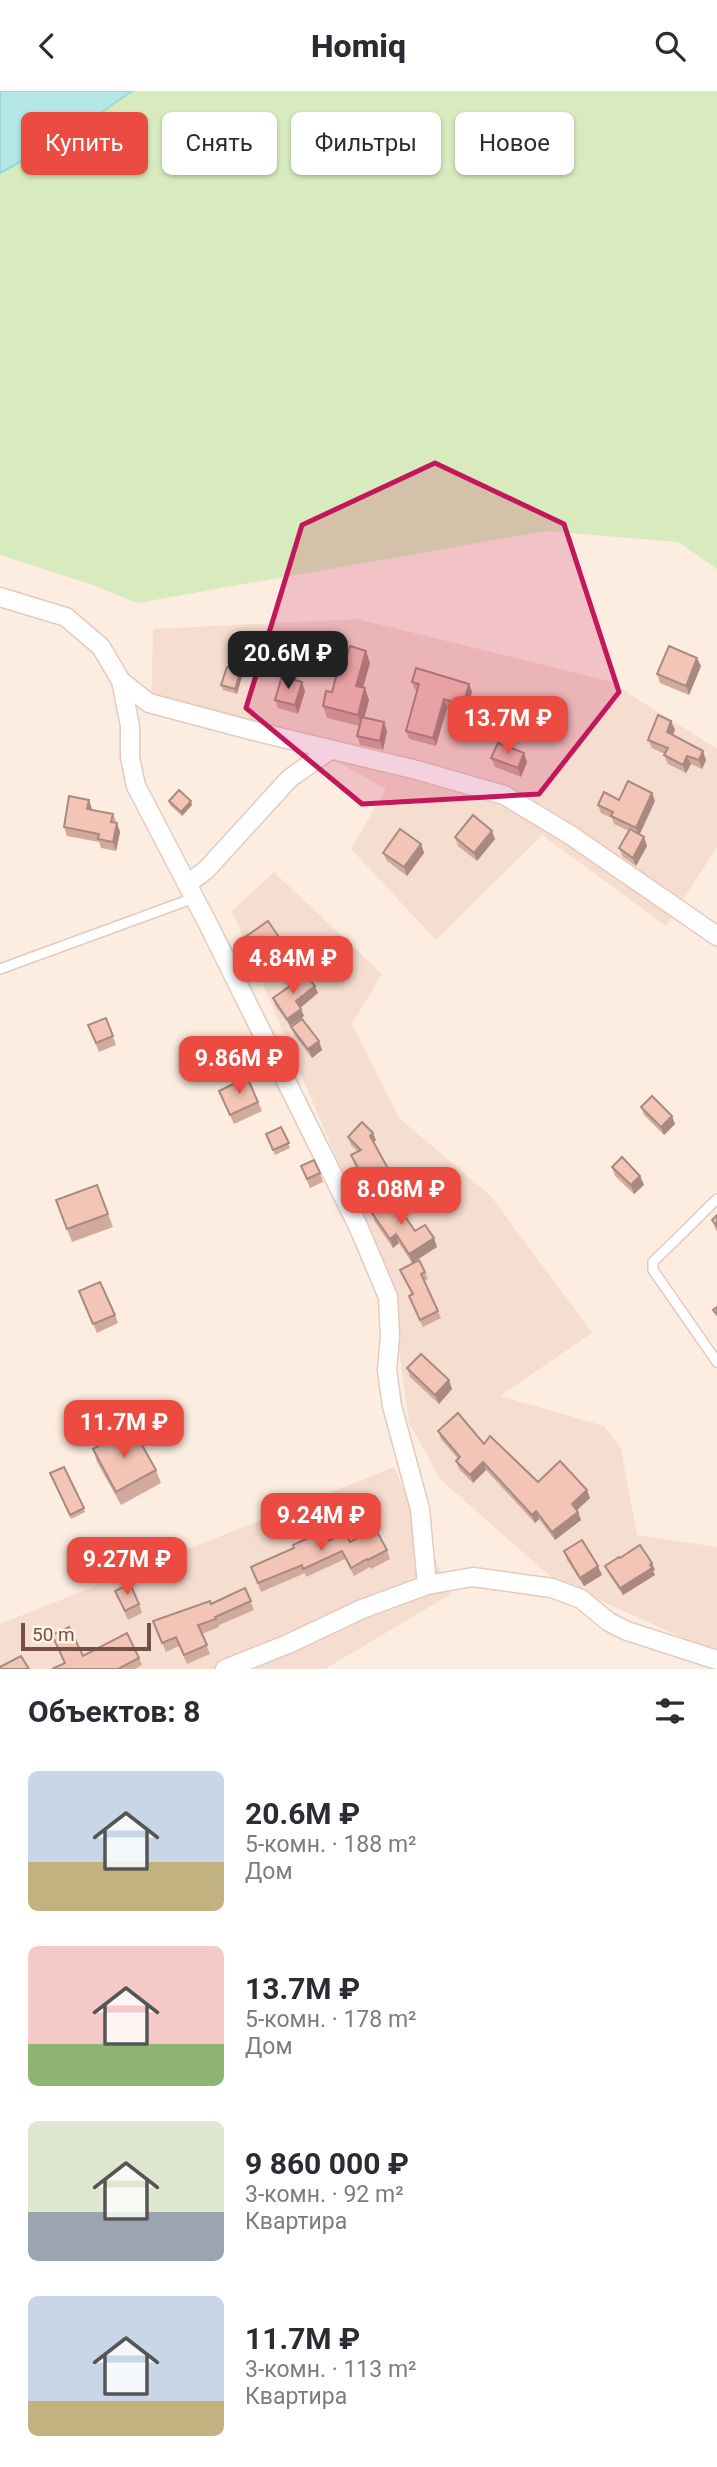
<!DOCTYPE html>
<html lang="ru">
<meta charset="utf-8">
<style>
:root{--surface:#fff;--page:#f2f2f3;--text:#2b2b33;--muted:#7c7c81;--accent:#ec4b41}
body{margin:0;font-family:Roboto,sans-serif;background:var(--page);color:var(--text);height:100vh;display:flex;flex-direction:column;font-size:26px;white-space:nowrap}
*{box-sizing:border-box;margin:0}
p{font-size:23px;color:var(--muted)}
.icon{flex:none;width:38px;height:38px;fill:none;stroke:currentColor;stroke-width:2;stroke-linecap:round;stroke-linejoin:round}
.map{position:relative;height:1578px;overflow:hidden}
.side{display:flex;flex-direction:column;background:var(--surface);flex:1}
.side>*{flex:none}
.guide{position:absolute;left:21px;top:21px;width:676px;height:63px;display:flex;gap:14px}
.scale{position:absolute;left:21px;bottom:18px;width:130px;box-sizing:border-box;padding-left:7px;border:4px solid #755047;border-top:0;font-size:19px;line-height:24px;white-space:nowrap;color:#755047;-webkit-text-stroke:5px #fff2e7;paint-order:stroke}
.price{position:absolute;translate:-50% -60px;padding:0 16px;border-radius:14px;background:var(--accent);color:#fff;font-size:23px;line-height:46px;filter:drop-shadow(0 2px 4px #0008)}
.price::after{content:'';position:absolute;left:50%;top:42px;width:21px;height:16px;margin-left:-10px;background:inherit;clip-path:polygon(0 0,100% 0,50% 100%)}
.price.on{background:#222;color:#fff}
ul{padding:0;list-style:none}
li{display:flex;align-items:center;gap:21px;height:175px;padding:0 28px}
li span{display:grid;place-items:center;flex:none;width:196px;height:140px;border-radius:10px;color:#555}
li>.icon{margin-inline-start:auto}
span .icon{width:84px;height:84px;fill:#fffc;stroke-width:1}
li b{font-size:30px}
h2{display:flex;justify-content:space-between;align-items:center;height:84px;padding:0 28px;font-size:30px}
.pill{padding:0 24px;border-radius:10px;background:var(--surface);box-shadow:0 2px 5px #0004;font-size:24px;line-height:63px}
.pill.on{background:var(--accent);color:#fff}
header{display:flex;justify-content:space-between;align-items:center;height:91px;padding:0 28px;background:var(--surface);font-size:32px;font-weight:800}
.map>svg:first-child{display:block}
.residential{fill:#f5ddcf}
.green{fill:#d8ebbf}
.water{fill:#b5e7e6;stroke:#9bd9d8;stroke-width:2}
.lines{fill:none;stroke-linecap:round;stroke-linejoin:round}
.service-casing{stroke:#e3cabf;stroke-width:12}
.minor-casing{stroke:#e3cabf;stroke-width:21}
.service{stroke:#fff;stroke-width:9}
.minor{stroke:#fff;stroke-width:18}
.wall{fill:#d1a99d}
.shaded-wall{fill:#aa8a80}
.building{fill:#f3c5b7;stroke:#aa8a80;stroke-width:2}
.marked{fill:#c2185b;fill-opacity:0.2;stroke:#c2185b;stroke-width:5;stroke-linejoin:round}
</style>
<header><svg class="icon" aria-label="back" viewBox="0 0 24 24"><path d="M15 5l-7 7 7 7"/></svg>Homiq<svg class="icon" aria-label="search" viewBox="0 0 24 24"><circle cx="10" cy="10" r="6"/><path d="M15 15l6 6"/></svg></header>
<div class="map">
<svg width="717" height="1578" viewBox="0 0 717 1578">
<rect width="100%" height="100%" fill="#fdede1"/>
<!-- residential -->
<g class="residential">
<path d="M357,528L609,590L717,658V756L666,835L542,744L436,849L351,758L386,698L319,661L151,622L153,538Z"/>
<path d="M274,781L382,883L352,933L400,1028L491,1105L592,1242L500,1305L604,1335L621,1358L637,1444L717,1456V1559L704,1556L643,1529L552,1487L441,1389L409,1332L393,1214L371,1149L232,820Z"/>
<path d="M394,1376L451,1503L325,1578H0V1533Z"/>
</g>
<!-- green -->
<path class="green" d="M132,0H717V478L678,451L546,440L137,512L93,494L0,464V82L69,44Z"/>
<!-- water -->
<path class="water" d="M0,0H132L69,44L0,82Z"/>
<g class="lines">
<defs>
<g id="service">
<path d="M0,878L194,807"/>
<path d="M717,1108L653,1171V1179L717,1271"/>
</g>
<g id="minor">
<path d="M0,506L66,526L101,556L121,590L130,635V666L136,695L208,833L358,1135L388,1206L390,1245L387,1279L392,1315L420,1418L427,1494"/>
<path d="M121,590L149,612L258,641L417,679L504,704L569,743L717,845"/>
<path d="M187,793L206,779L290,687L330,659"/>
<path d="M225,1578L288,1553L362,1518L427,1494L473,1486L552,1497L581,1508L609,1531L627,1540L717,1569"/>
</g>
</defs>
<!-- service casing -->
<use href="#service" class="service-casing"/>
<!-- minor casing -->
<use href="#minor" class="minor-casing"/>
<!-- service -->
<use href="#service" class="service"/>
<!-- minor -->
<use href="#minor" class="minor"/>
</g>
<!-- wall -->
<g class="wall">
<path d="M370,572L363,597L369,609L364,627L387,640L383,659L360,654L357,645L359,635L327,627L323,615L332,601Z"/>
<path d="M701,575L689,604L660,592L657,583Z"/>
<path d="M241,580L242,585L237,603L223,599L221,594Z"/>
<path d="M412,591L469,593L472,601L465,622L447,617L436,655L409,648L406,640L417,599H415Z"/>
<path d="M305,600L298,623L278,617L275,609Z"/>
<path d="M671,630L675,639L672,644L706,669L702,678L691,673L686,682L668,673L664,664L665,663L652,657L648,649Z"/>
<path d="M524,662L527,671L521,686L495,676L491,667Z"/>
<path d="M89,709L92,719L113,723L120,741L116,760L101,757L99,751L67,745L64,736Z"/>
<path d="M619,709L655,710L639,743L644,746L647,755L636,775L623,766L619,757L629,740L614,733L612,727L601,722L598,714Z"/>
<path d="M169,710L192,714L182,725L170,714Z"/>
<path d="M455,746L495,748L477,770L458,755Z"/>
<path d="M421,753L424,762L407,785L387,770L383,762Z"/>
<path d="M245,846L285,855L288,863L268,877L266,872L262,875L248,855Z"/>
<path d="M318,902L300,917L304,925L290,935L275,914L273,907Z"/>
<path d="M106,927L116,954L99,961L88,934Z"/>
<path d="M291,936L319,950L322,959L312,967L295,945Z"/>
<path d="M219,1000L258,1011L262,1020L234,1033Z"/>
<path d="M641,1016L675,1033L664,1044L644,1024Z"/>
<path d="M281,1036L290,1057L275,1064L266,1043Z"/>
<path d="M348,1046L376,1049L374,1051L391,1083L394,1091L392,1093L387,1088L368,1098L354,1072L351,1064L358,1061L351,1054Z"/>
<path d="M301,1075L320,1082L323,1091L310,1097Z"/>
<path d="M612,1076L640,1085L644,1094L634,1103L615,1085Z"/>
<path d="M430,1088L452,1092L454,1097L442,1106L432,1092Z"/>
<path d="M97,1094L113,1136L72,1151L56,1109Z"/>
<path d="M372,1122L415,1140L437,1156L412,1172L399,1152L393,1157L375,1131Z"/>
<path d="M717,1124V1140L715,1137L712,1129Z"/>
<path d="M400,1179L425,1181L428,1188L424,1190L441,1227L423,1236L412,1212L409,1205L412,1204Z"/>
<path d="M79,1200L115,1224L118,1232L97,1242Z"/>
<path d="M407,1277L449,1289L452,1298L439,1313L410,1286Z"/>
<path d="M438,1340L484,1353L538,1391L590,1407L577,1419L581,1429L555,1449L539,1428L535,1432L486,1379L473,1392L459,1378L456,1370L458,1368L441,1348Z"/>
<path d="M93,1358L156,1379L161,1392L121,1414L97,1371Z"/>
<path d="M52,1387L84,1417L85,1421L71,1428Z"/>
<path d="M328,1450L350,1451L387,1459L390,1468L371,1478L370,1476L354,1485L345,1468L306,1486L305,1482L261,1501L251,1476Z"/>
<path d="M564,1460L602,1484L584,1495L567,1469Z"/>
<path d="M620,1467L655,1479L653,1480L655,1484L623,1504L608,1482L605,1475Z"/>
<path d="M245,1497L254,1519L219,1534V1536L202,1543L210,1563L187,1573L179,1555L166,1561L153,1530L211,1513Z"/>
<path d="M115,1500L139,1513L142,1522L128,1529Z"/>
<path d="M52,1544L83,1565L139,1567L142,1574L135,1578H52L65,1572Z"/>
</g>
<!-- shaded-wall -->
<g class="shaded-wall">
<path d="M366,560L370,572L360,607L356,595Z"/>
<path d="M697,567L701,575L689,604L686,595Z"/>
<path d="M241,580L242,585L237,603L235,598Z"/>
<path d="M302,591L305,600L298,623L295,614Z"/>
<path d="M469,593L472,601L465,622L463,614Z"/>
<path d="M365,597L369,609L362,636L358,624Z"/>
<path d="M444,608L447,617L436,655L433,647Z"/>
<path d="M671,630L675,639L670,650L667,641Z"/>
<path d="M384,631L387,640L383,659L380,650Z"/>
<path d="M703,660L706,669L702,678L699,669Z"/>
<path d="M524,662L527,671L521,686L518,677Z"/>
<path d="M687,665L691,673L686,682L683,674Z"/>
<path d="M652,702L655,710L639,745L636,737Z"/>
<path d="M89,709L92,718L90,727L87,718Z"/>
<path d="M191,710L192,714L182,725L181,721Z"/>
<path d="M117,732L120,741L116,760L113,751Z"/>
<path d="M492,740L495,748L477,770L474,762Z"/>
<path d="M644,746L647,755L636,775L633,767Z"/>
<path d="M421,753L424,762L407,785L404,776Z"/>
<path d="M285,855L288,863L268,877L265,868Z"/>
<path d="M262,864L266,872L262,875L258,867Z"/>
<path d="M315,895L318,902L299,918L296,910Z"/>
<path d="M301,918L304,925L290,935L287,928Z"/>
<path d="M319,950L322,959L312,967L308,958Z"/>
<path d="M672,1025L675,1033L664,1044L661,1036Z"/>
<path d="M373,1042L376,1049L373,1052L370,1045Z"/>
<path d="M391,1083L394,1091L392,1093L389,1085Z"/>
<path d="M640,1085L644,1094L634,1103L631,1094Z"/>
<path d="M452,1092L454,1097L442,1106L441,1101Z"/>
<path d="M396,1143L399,1152L393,1157L390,1148Z"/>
<path d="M434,1147L437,1156L412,1172L409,1163Z"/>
<path d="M449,1289L452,1298L439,1313L435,1304Z"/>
<path d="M483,1371L486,1379L473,1392L470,1384Z"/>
<path d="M587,1399L590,1407L575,1421L572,1413Z"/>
<path d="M536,1420L539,1428L535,1432L532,1424Z"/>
<path d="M578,1421L581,1429L555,1449L552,1441Z"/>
<path d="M652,1472L655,1479L653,1480L655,1484L623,1504L620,1497Z"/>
<path d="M598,1475L602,1484L584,1495L580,1487Z"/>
</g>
<!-- building -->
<g class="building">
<path d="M350,555L366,560L356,595L365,597L358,624L323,615L326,600L332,601L341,567L346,568Z"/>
<path d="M669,555L697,567L686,595L657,583Z"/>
<path d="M227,576L241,580L235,598L221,594Z"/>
<path d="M416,577L469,593L463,614L444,608L433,647L406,640L419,593L412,591Z"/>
<path d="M282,585L302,591L295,614L275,609Z"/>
<path d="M658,624L671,630L667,641L703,660L699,669L687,665L683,674L664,664L668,657L648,649Z"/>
<path d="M362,626L384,631L380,650L357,645Z"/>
<path d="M498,652L524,662L518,677L491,667Z"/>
<path d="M628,690L652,702L636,737L611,725L613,721L598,714L604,701L619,709Z"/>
<path d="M179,699L191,710L181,721L169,710Z"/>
<path d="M69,705L89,709L87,718L113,723L111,731L117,732L113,751L98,748L99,743L64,736Z"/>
<path d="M473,724L492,740L474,762L455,746Z"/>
<path d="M400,738L421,753L404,776L383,762Z"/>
<path d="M630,738L644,746L633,767L619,757Z"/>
<path d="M268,830L285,855L265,868L262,864L258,867L245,846Z"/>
<path d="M306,884L315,895L296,910L301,918L287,928L273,907Z"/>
<path d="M106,927L113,945L96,952L88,934Z"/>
<path d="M302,928L319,950L308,958L291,936Z"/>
<path d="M247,986L258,1011L230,1024L219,1000Z"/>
<path d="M652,1005L672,1025L661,1036L641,1016Z"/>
<path d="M362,1031L373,1042L370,1045L391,1083L389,1085L384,1080L365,1090L351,1064L361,1059L348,1046Z"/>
<path d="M281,1036L289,1052L273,1059L266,1043Z"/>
<path d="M622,1066L640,1085L631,1094L612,1076Z"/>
<path d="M314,1069L320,1082L307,1088L301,1075Z"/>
<path d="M442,1079L452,1092L441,1101L430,1088Z"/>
<path d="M97,1094L108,1123L67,1138L56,1109Z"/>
<path d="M392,1107L415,1140L425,1134L434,1147L409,1163L396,1143L390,1148L372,1122Z"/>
<path d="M717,1124V1135L712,1129Z"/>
<path d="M419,1169L425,1181L421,1183L438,1220L420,1229L409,1205L413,1203L400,1179Z"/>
<path d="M100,1191L115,1224L93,1233L79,1200Z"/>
<path d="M717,1216V1224L713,1219Z"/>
<path d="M421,1263L449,1289L435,1304L407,1277Z"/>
<path d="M458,1322L484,1353L490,1345L538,1391L560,1370L587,1399L572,1413L578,1421L552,1441L536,1420L532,1424L483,1371L470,1384L456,1370L460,1366L438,1340Z"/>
<path d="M132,1336L156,1379L116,1401L93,1358Z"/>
<path d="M64,1376L84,1417L70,1424L50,1382Z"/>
<path d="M375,1437L387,1459L368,1469L367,1468L351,1477L342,1460L303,1478L302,1474L258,1492L251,1476L294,1457L293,1454L323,1440L328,1450L346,1442L350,1451Z"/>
<path d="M582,1449L598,1475L580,1487L564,1460Z"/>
<path d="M640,1454L652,1472L650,1474L652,1477L620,1497L605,1475L619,1466L620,1467Z"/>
<path d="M130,1493L139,1513L125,1520L115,1500Z"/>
<path d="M245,1497L251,1510L215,1526L216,1528L198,1534L207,1554L184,1564L176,1546L162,1552L153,1530L210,1510L211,1513Z"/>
<path d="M69,1536L83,1565L127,1542L139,1567L118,1578H52L65,1572L52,1544Z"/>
<path d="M21,1565L29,1578H0V1576Z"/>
</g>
<!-- marked area -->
<path class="marked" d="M435,372L564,433L619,601L539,703L362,713L246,617L302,434Z"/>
</svg>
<div class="scale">50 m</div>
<b class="price on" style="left:288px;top:600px">20.6M ₽</b>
<b class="price" style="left:508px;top:665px">13.7M ₽</b>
<b class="price" style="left:293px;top:905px">4.84M ₽</b>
<b class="price" style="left:239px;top:1005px">9.86M ₽</b>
<b class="price" style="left:401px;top:1136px">8.08M ₽</b>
<b class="price" style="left:124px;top:1369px">11.7M ₽</b>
<b class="price" style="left:321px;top:1462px">9.24M ₽</b>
<b class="price" style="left:127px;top:1506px">9.27M ₽</b>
<div class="guide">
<a class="pill on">Купить</a>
<a class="pill">Снять</a>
<a class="pill">Фильтры</a>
<a class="pill">Новое</a>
</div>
</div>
<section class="side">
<h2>Объектов: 8<svg class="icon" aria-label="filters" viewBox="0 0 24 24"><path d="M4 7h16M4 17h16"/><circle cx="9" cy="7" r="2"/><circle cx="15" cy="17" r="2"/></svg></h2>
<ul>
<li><span style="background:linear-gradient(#c9d6e8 65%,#c2b280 0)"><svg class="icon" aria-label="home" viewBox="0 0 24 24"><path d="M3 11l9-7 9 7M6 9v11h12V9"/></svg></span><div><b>20.6M ₽</b><p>5-комн. · 188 m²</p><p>Дом</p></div></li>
<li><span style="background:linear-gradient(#f6c9c9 70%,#8fb573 0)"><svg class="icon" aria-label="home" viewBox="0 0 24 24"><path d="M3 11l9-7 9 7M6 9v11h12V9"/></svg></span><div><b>13.7M ₽</b><p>5-комн. · 178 m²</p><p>Дом</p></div></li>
<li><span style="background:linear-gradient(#dfe7d0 65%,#9aa5b1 0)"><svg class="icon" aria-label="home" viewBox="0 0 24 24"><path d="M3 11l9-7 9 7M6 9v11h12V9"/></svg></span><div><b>9 860 000 ₽</b><p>3-комн. · 92 m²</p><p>Квартира</p></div></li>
<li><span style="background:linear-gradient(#c9d6e8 75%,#c2b280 0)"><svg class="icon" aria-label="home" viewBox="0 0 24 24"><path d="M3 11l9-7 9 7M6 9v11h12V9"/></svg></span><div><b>11.7M ₽</b><p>3-комн. · 113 m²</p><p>Квартира</p></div></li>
</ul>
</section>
